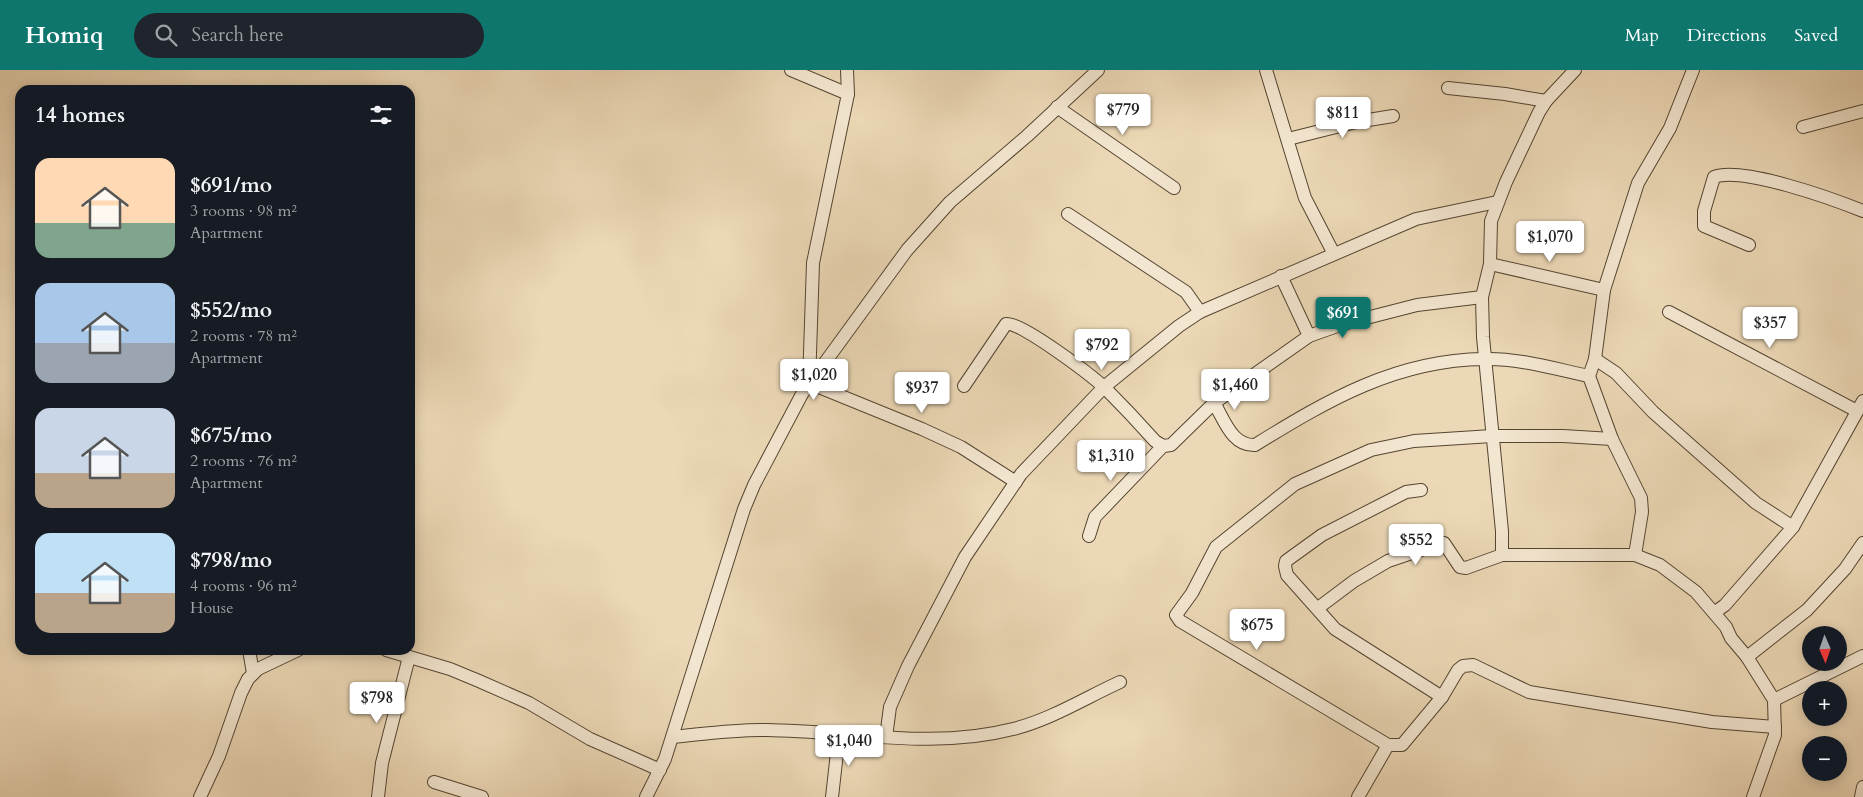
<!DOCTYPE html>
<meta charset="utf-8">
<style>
:root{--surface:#171b24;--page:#20242c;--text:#f1f3f6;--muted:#9ea1a6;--accent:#0f766e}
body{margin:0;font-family:Cardo,serif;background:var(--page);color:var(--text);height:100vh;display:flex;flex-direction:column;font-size:19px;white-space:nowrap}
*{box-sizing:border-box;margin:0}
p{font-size:16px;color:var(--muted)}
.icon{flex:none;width:28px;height:28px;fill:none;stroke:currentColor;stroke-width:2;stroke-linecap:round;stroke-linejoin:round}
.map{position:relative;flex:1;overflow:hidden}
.sheet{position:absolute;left:15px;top:15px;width:400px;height:570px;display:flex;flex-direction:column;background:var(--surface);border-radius:15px;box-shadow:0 2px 12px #0003}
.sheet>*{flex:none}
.needle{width:32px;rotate:178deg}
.fabs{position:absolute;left:1802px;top:556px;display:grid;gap:10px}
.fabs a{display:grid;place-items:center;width:45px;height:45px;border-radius:50%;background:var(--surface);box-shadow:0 2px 12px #0003;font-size:25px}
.price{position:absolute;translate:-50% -42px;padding:0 11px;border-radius:5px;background:#fff;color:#222;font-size:16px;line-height:32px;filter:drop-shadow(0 1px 2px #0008)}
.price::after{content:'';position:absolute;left:50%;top:30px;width:15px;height:11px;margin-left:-8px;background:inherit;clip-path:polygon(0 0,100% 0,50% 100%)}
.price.current{background:var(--accent);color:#fff}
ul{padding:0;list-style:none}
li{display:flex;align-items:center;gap:15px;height:125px;padding:0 20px}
li span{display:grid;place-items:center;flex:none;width:140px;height:100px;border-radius:15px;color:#555}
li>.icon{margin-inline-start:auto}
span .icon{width:60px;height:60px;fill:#fffc;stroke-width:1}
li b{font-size:21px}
h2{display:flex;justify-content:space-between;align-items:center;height:60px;padding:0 20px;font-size:21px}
header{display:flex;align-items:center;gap:30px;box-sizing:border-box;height:70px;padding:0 25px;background:var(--accent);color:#fff}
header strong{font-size:24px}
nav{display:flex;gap:28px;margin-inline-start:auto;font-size:18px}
.search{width:350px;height:45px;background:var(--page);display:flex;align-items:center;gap:12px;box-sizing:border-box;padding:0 18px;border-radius:28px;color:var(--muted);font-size:19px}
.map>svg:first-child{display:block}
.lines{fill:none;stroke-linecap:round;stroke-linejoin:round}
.minor-casing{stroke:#544530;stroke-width:14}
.minor{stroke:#f3e6d0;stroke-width:12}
</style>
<header>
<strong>Homiq</strong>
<div class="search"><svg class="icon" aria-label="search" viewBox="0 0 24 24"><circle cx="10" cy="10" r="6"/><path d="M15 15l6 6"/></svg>Search here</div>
<nav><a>Map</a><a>Directions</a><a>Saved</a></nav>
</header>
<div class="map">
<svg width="1863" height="727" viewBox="0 0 1863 727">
<rect width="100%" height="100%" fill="#ecd8b6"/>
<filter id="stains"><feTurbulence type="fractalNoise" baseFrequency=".004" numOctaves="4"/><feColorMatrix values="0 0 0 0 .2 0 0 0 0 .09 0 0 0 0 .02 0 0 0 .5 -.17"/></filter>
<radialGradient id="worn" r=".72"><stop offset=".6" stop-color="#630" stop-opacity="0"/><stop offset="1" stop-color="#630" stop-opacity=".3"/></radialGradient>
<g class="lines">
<defs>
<g id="minor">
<path d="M791,0L848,24"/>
<path d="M847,0L848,24L813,193L809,313L922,359L961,377L1016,412"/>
<path d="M1266,0L1305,128L1334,184"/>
<path d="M1575,0L1546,31L1539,42L1506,112L1491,151L1490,194L1482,227L1483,267L1502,461V485H1635L1660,495L1696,522L1726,557L1731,568L1747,587L1774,630L1775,665L1753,727"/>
<path d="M1448,18L1505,24L1546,31"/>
<path d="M1057,37L1174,118"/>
<path d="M1803,57L1863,41"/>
<path d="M1288,69L1356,52L1393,46"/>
<path d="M1068,144L1186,222L1200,242"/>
<path d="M1749,175L1704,156V141L1714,107C1742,96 1833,129 1863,141"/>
<path d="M1490,194L1604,220"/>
<path d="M1281,206L1309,266"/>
<path d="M1669,242L1857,341"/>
<path d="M1595,289L1616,303L1653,342L1756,433L1793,457"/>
<path d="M964,316L1006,254C1019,250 1092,306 1105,318C1122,335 1139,353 1155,371L1163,376L1171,375L1214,333C1225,351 1232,376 1255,375C1328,330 1396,290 1484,289C1519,288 1555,299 1589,306"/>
<path d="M1214,333L1309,266L1343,254L1417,235L1482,227"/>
<path d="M1612,369L1563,366H1492L1414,371L1371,380L1295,414L1216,477L1192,523L1176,545L1180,551L1388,675H1402L1442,627L1458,600L1463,596L1473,595L1529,622L1712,652L1775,657"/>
<path d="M1421,420L1406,422L1322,465L1286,491L1285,496L1287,505L1335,559L1442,627"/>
<path d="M1089,466L1095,447L1163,376"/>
<path d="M1635,485L1642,442L1641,428L1612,369L1589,306L1595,289L1604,220L1638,113L1670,58L1693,0"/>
<path d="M1318,538L1354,511L1388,491L1438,474L1444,473L1460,497L1466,498L1502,485"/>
<path d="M1714,543L1725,535L1793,457L1863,331"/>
<path d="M249,580L253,603"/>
<path d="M386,580L450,599L479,611L529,633L590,669L660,700"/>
<path d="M1747,587L1807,540L1845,499L1863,473"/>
<path d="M1774,630L1863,586"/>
<path d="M673,667C704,664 736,659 767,660C849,661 932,680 1013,659C1050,650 1085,628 1120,612"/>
<path d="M886,667L890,637L908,596L965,487L1021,404L1104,317L1179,256L1200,242L1416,149L1497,132"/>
<path d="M434,712L482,727"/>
<path d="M200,727L219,686L241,623L248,609L258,599L298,580"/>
<path d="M378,727L382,693L409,587"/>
<path d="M646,727L665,689L744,439L754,415L802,324L907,180L950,132L1027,66L1098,0"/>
<path d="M832,727L839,665"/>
<path d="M1358,727L1388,675"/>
<path d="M1861,727L1863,717"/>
</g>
</defs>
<!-- minor casing -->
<use href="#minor" class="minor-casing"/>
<!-- minor -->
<use href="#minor" class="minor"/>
</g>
<rect width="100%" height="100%" filter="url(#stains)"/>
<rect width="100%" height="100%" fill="url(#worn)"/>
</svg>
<div class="fabs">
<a><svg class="needle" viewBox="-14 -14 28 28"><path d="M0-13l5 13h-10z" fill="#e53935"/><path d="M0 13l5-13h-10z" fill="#9ea1a6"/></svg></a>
<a>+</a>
<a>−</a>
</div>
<b class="price" style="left:1123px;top:66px">$779</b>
<b class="price" style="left:1343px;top:69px">$811</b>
<b class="price" style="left:1550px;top:193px">$1,070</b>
<b class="price current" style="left:1343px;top:269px">$691</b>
<b class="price" style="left:1770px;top:279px">$357</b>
<b class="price" style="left:1102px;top:301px">$792</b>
<b class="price" style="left:814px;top:331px">$1,020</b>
<b class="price" style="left:1235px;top:341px">$1,460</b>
<b class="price" style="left:922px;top:344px">$937</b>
<b class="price" style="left:1111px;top:412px">$1,310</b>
<b class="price" style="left:1416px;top:496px">$552</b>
<b class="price" style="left:1257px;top:581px">$675</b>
<b class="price" style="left:377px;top:654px">$798</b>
<b class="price" style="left:849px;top:697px">$1,040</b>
<section class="sheet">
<h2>14 homes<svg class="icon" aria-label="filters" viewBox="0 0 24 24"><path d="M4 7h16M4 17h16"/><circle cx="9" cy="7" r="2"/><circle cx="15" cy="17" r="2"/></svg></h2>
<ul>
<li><span style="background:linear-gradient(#ffd9b3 65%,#7fa58c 0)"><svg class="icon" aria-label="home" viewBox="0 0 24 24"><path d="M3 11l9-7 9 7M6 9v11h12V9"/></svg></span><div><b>$691/mo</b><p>3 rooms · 98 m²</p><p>Apartment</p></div></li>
<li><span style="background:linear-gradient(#a9c7e8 60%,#9aa5b1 0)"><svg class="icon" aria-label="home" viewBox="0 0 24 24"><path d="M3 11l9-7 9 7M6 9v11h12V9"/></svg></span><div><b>$552/mo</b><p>2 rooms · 78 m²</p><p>Apartment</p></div></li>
<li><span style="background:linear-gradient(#c9d6e8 65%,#b9a48a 0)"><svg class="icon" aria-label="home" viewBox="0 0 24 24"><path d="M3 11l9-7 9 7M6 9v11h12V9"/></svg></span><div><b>$675/mo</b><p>2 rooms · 76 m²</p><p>Apartment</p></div></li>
<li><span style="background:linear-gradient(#bfe0f5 60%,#b9a48a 0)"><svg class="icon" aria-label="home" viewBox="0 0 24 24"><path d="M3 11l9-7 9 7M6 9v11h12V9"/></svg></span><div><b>$798/mo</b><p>4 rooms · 96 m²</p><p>House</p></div></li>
</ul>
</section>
</div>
